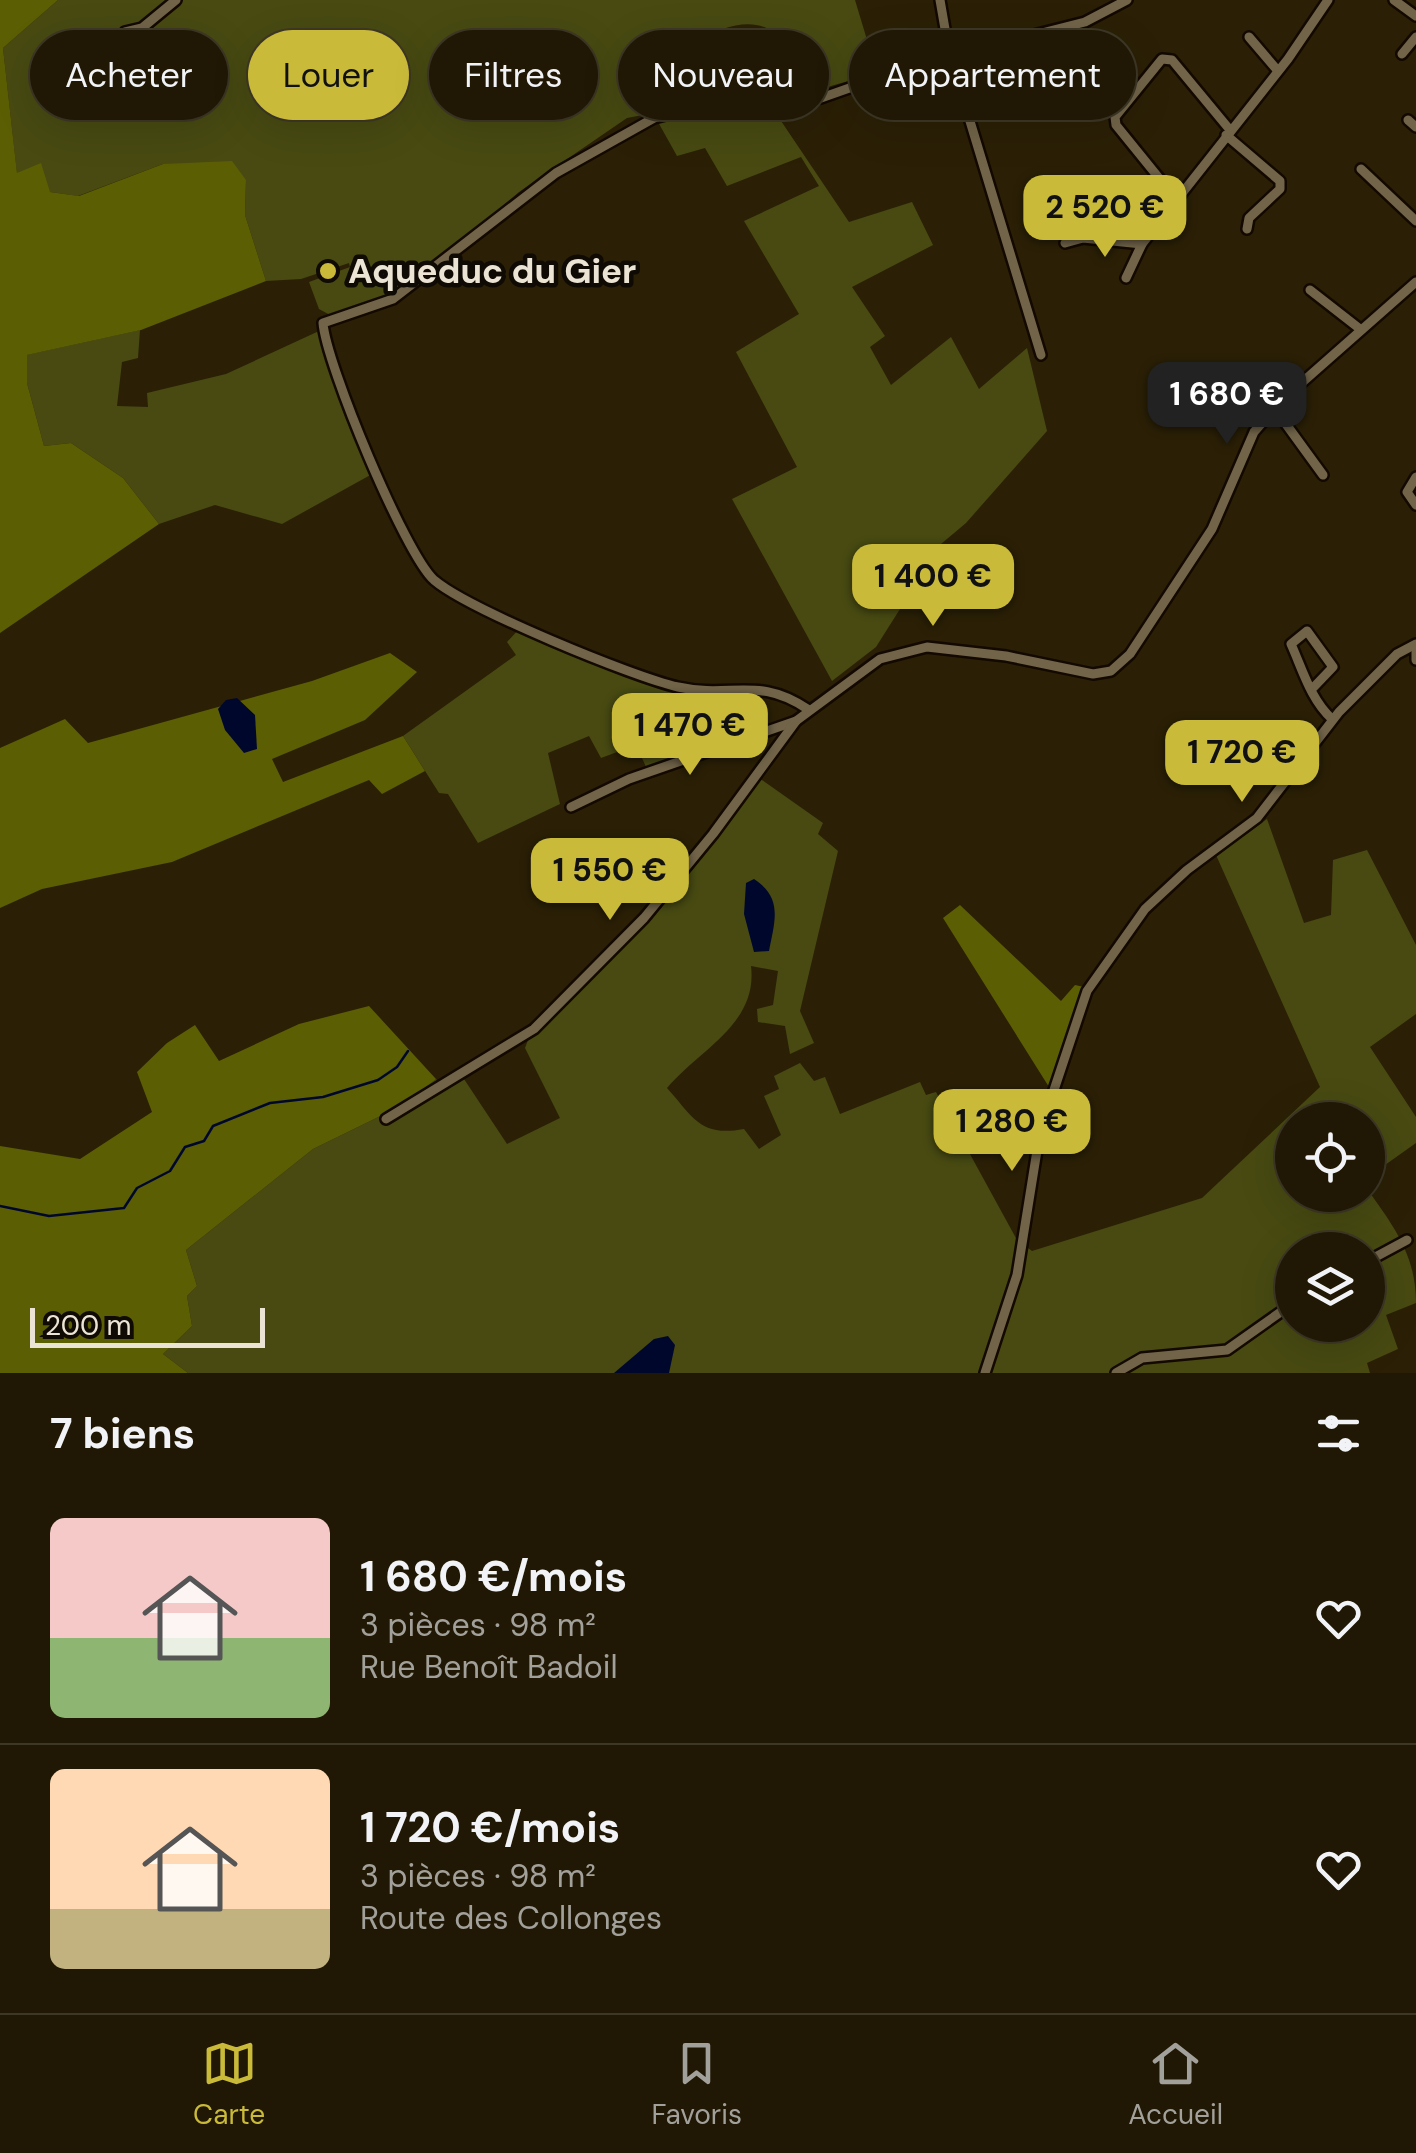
<!DOCTYPE html>
<html lang="fr">
<meta charset="utf-8">
<style>
:root{--surface:#201804;--page:#2d2513;--text:#f1f3f6;--muted:#a2a09a;--line:#3d3726;--accent:#caba3a}
body{margin:0;font-family:"DM Sans",sans-serif;background:var(--page);color:var(--text);height:100vh;display:flex;flex-direction:column;font-size:38px;white-space:nowrap}
*{box-sizing:border-box;margin:0}
p{font-size:32px;color:var(--muted)}
.icon{flex:none;width:55px;height:55px;fill:none;stroke:currentColor;stroke-width:2;stroke-linecap:round;stroke-linejoin:round}
.map{position:relative;height:1373px;overflow:hidden}
.sheet{display:flex;flex-direction:column;background:var(--surface);flex:1}
.sheet>*{flex:none}
.banner{position:absolute;left:30px;top:30px;width:1358px;height:90px;display:flex;gap:20px}
.fabs{position:absolute;left:1275px;top:1102px;display:grid;gap:20px}
.fabs a{display:grid;place-items:center;width:110px;height:110px;border-radius:50%;background:var(--surface);box-shadow:0 10px 40px #0002,0 0 0 2px var(--line);font-size:50px}
.scale{position:absolute;left:30px;bottom:25px;width:235px;box-sizing:border-box;padding-left:10px;border:5px solid #ebe4d4;border-top:0;font-size:28px;line-height:35px;white-space:nowrap;color:#ebe4d4;-webkit-text-stroke:8px #0f0a03;paint-order:stroke}
.price{position:absolute;translate:-50% -85px;padding:0 22px;border-radius:20px;background:var(--accent);color:#111;font-size:32px;line-height:65px;filter:drop-shadow(0 2px 5px #0008)}
.price::after{content:'';position:absolute;left:50%;top:60px;width:30px;height:22px;margin-left:-15px;background:inherit;clip-path:polygon(0 0,100% 0,50% 100%)}
.price.active{background:#222;color:#fff}
ul{padding:0;list-style:none}
li{display:flex;align-items:center;gap:30px;height:250px;padding:0 50px}
li+li{border-top:2px solid var(--line)}
li span{display:grid;place-items:center;flex:none;width:280px;height:200px;border-radius:15px;color:#555}
li>.icon{margin-inline-start:auto}
span .icon{width:120px;height:120px;fill:#fffc;stroke-width:1}
li b{font-size:42px}
h2{display:flex;justify-content:space-between;align-items:center;height:120px;padding:0 50px;font-size:42px}
.pill{padding:0 35px;border-radius:45px;background:var(--surface);box-shadow:0 10px 40px #0002,0 0 0 2px var(--line);font-size:35px;line-height:90px}
.pill.active{background:var(--accent);color:#111}
.tabs{display:flex;justify-content:space-around;align-items:center;height:140px;border-top:2px solid var(--line);background:var(--surface);font-size:28px;color:var(--muted)}
.tabs a{display:grid;justify-items:center;gap:5px}
.tabs .active{color:var(--accent)}
.map>svg:first-child{display:block}
.green{fill:#484a12;fill-rule:evenodd}
.forest{fill:#5c5e04}
.water{fill:#00072c}
.lines{fill:none;stroke-linecap:round;stroke-linejoin:round}
.stream{stroke:#00072c;stroke-width:2.5}
.minor-casing{stroke:#130900;stroke-width:14}
.minor{stroke:#716449;stroke-width:9}
.poi-dot{fill:#caba3a;stroke:#0f0a03;stroke-width:4}
.labels{text-anchor:middle;stroke-width:9;stroke-linejoin:round;paint-order:stroke}
.poi-label{font-size:35px;font-weight:bold;fill:#ebe4d4;stroke:#0f0a03;text-anchor:start}
</style>
<div class="map">
<svg width="1416" height="1373" viewBox="0 0 1416 1373">
<rect width="100%" height="100%" fill="#2b2006"/>
<!-- green -->
<g class="green">
<path d="M58,0H855L877,73L813,91C801,73 789,45 773,32C739,7 683,49 652,68L682,116L775,112L849,222L912,202L933,245L852,287L885,336L870,347L891,385L951,337L979,389L1027,348L1047,431L966,523L941,544L876,647L832,681L732,499L797,467L736,352L799,314L744,221L819,186L801,157L727,186L705,148L677,156L653,113L627,118L519,192L407,288L379,302L330,315L319,309L309,282L350,267L349,263L301,279L266,281L245,215L246,180L163,164L78,196L50,192L17,174L3,48Z"/>
<path d="M140,330L138,358L122,362L117,406L148,407L147,393L226,374L319,331L330,374L374,473L282,524L215,505L159,524L123,478L71,443L44,446L27,383L26,355Z"/>
<path d="M520,628L679,693L704,749L647,769L636,745L601,758L589,736L548,753L560,804L478,843L448,794L439,793L403,736L516,655L507,642Z"/>
<path d="M759,778L823,823L818,834L838,851L800,1011L814,1043L790,1054L785,1026L758,1022L757,1009L773,1005L778,971L751,966C758,1024 700,1049 667,1088C694,1118 700,1137 744,1129L759,1149L781,1135L764,1096L779,1089L774,1076L800,1063L814,1081L825,1077L840,1114L920,1082L926,1095L936,1092L1017,1240L1032,1251L1202,1198L1320,1087L1216,855L1267,819L1304,923L1331,915L1333,860L1367,850L1416,945V1014L1370,1047L1416,1117V1143L1368,1177V1120H1292V1195H1368V1190C1394,1227 1416,1255 1416,1303L1386,1315L1398,1349L1367,1363L1370,1373H188L163,1354L192,1326L187,1296L197,1286L186,1250L313,1149L405,1104L436,1079L444,1087L462,1076L507,1144L560,1118L525,1048L528,1040L645,920ZM1292,1250H1368V1325H1292Z"/>
</g>
<!-- forest -->
<g class="forest">
<path d="M0,0H58L3,48L17,173L41,163L50,192L79,196L163,164L232,161L246,180L245,215L266,281L141,330L27,355V383L44,446L71,443L123,478L159,524L0,633Z"/>
<path d="M390,653L417,672L365,720L272,759L283,782L403,736L425,771L382,794L369,780L172,862L42,889L0,908V748L65,719L88,743L312,681Z"/>
<path d="M960,905L1061,1001L1075,985L1084,987L1049,1087L943,918Z"/>
<path d="M369,1006L436,1079L405,1104L313,1149L186,1250L197,1286L187,1296L192,1326L163,1354L188,1373H0V1146L80,1159L152,1112L137,1072L167,1043L195,1025L219,1061L299,1024Z"/>
</g>
<!-- water -->
<g class="water">
<path d="M237,698L255,715L257,749L244,753L225,730L218,709L226,700Z"/>
<path d="M754,879C783,898 775,920 769,951L754,952L744,914L746,883Z"/>
<path d="M668,1336L675,1345L669,1373H614L654,1339Z"/>
</g>
<g class="lines">
<!-- stream -->
<path class="stream" d="M0,1206L49,1216L124,1208L137,1188L170,1171L185,1147L204,1141L213,1126L270,1103L323,1097L378,1080L397,1067L408,1051"/>
<defs>
<g id="minor">
<path d="M940,0L949,52L1041,355"/>
<path d="M1394,0L1416,16"/>
<path d="M125,32L142,28L176,0"/>
<path d="M1249,37L1278,71"/>
<path d="M1402,54L1416,37"/>
<path d="M1408,120L1416,127"/>
<path d="M1226,135L1280,181V189L1249,218L1247,229"/>
<path d="M1361,169L1416,221"/>
<path d="M1176,199L1116,125L1115,117L1162,59L1172,60L1230,130"/>
<path d="M1065,243L1083,238L1142,244"/>
<path d="M1126,278L1142,244L1288,59L1328,0"/>
<path d="M1310,290L1360,329"/>
<path d="M1275,409L1323,475"/>
<path d="M1416,477L1407,492L1416,505"/>
<path d="M1416,652V660"/>
<path d="M1311,690L1333,667L1307,631L1291,644C1303,671 1311,700 1332,719"/>
<path d="M809,710C758,675 732,699 678,687C633,677 468,609 434,580C405,554 326,364 323,323L393,299L556,173L654,118L685,110L821,98L912,66L1085,22L1127,0"/>
<path d="M571,807L629,779L796,721"/>
<path d="M386,1119L534,1029L644,918L713,834L796,721L880,659L927,647L1006,656L1093,674L1111,671L1130,654L1212,529L1254,432L1281,401L1416,282"/>
<path d="M1368,1261L1407,1240"/>
<path d="M985,1373L1017,1275L1040,1132L1087,991L1145,909L1187,870L1257,818L1339,712L1397,654L1416,644"/>
<path d="M1116,1373L1142,1358L1227,1350L1292,1304"/>
</g>
</defs>
<!-- minor casing -->
<use href="#minor" class="minor-casing"/>
<!-- minor -->
<use href="#minor" class="minor"/>
</g>
<!-- markers -->
<circle class="poi-dot" cx="328" cy="271" r="10"/>
<g class="labels">
<!-- poi labels -->
<g class="poi-label">
<text x="348" y="283">Aqueduc du Gier</text>
</g>
</g>
</svg>
<div class="fabs">
<a><svg class="icon" aria-label="locate" viewBox="0 0 24 24"><circle cx="12" cy="12" r="6"/><path d="M12 2v4M12 18v4M2 12h4M18 12h4"/></svg></a>
<a><svg class="icon" aria-label="layers" viewBox="0 0 24 24"><path d="M12 4l9 5-9 5-9-5zM3 14l9 5 9-5"/></svg></a>
</div>
<div class="scale">200 m</div>
<b class="price" style="left:1105px;top:260px">2 520 €</b>
<b class="price active" style="left:1227px;top:447px">1 680 €</b>
<b class="price" style="left:933px;top:629px">1 400 €</b>
<b class="price" style="left:690px;top:778px">1 470 €</b>
<b class="price" style="left:1242px;top:805px">1 720 €</b>
<b class="price" style="left:610px;top:923px">1 550 €</b>
<b class="price" style="left:1012px;top:1174px">1 280 €</b>
<div class="banner">
<a class="pill">Acheter</a>
<a class="pill active">Louer</a>
<a class="pill">Filtres</a>
<a class="pill">Nouveau</a>
<a class="pill">Appartement</a>
</div>
</div>
<section class="sheet">
<h2>7 biens<svg class="icon" aria-label="filters" viewBox="0 0 24 24"><path d="M4 7h16M4 17h16"/><circle cx="9" cy="7" r="2"/><circle cx="15" cy="17" r="2"/></svg></h2>
<ul>
<li><span style="background:linear-gradient(#f6c9c9 60%,#8fb573 0)"><svg class="icon" aria-label="home" viewBox="0 0 24 24"><path d="M3 11l9-7 9 7M6 9v11h12V9"/></svg></span><div><b>1 680 €/mois</b><p>3 pièces · 98 m²</p><p>Rue Benoît Badoil</p></div><svg class="icon" aria-label="heart" viewBox="0 0 24 24"><path d="M12 20l-8-8c-3-5 5-10 8-4 3-6 11-1 8 4z"/></svg></li>
<li><span style="background:linear-gradient(#ffd9b3 70%,#c2b280 0)"><svg class="icon" aria-label="home" viewBox="0 0 24 24"><path d="M3 11l9-7 9 7M6 9v11h12V9"/></svg></span><div><b>1 720 €/mois</b><p>3 pièces · 98 m²</p><p>Route des Collonges</p></div><svg class="icon" aria-label="heart" viewBox="0 0 24 24"><path d="M12 20l-8-8c-3-5 5-10 8-4 3-6 11-1 8 4z"/></svg></li>
</ul>
</section>
<nav class="tabs">
<a class="active"><svg class="icon" aria-label="map" viewBox="0 0 24 24"><path d="M3 6l6-2 6 2 6-2v14l-6 2-6-2-6 2zM9 4v14M15 6v14"/></svg>Carte</a>
<a><svg class="icon" aria-label="saved" viewBox="0 0 24 24"><path d="M7 4h10v16l-5-4-5 4z"/></svg>Favoris</a>
<a><svg class="icon" aria-label="home" viewBox="0 0 24 24"><path d="M3 11l9-7 9 7M6 9v11h12V9"/></svg>Accueil</a>
</nav>
